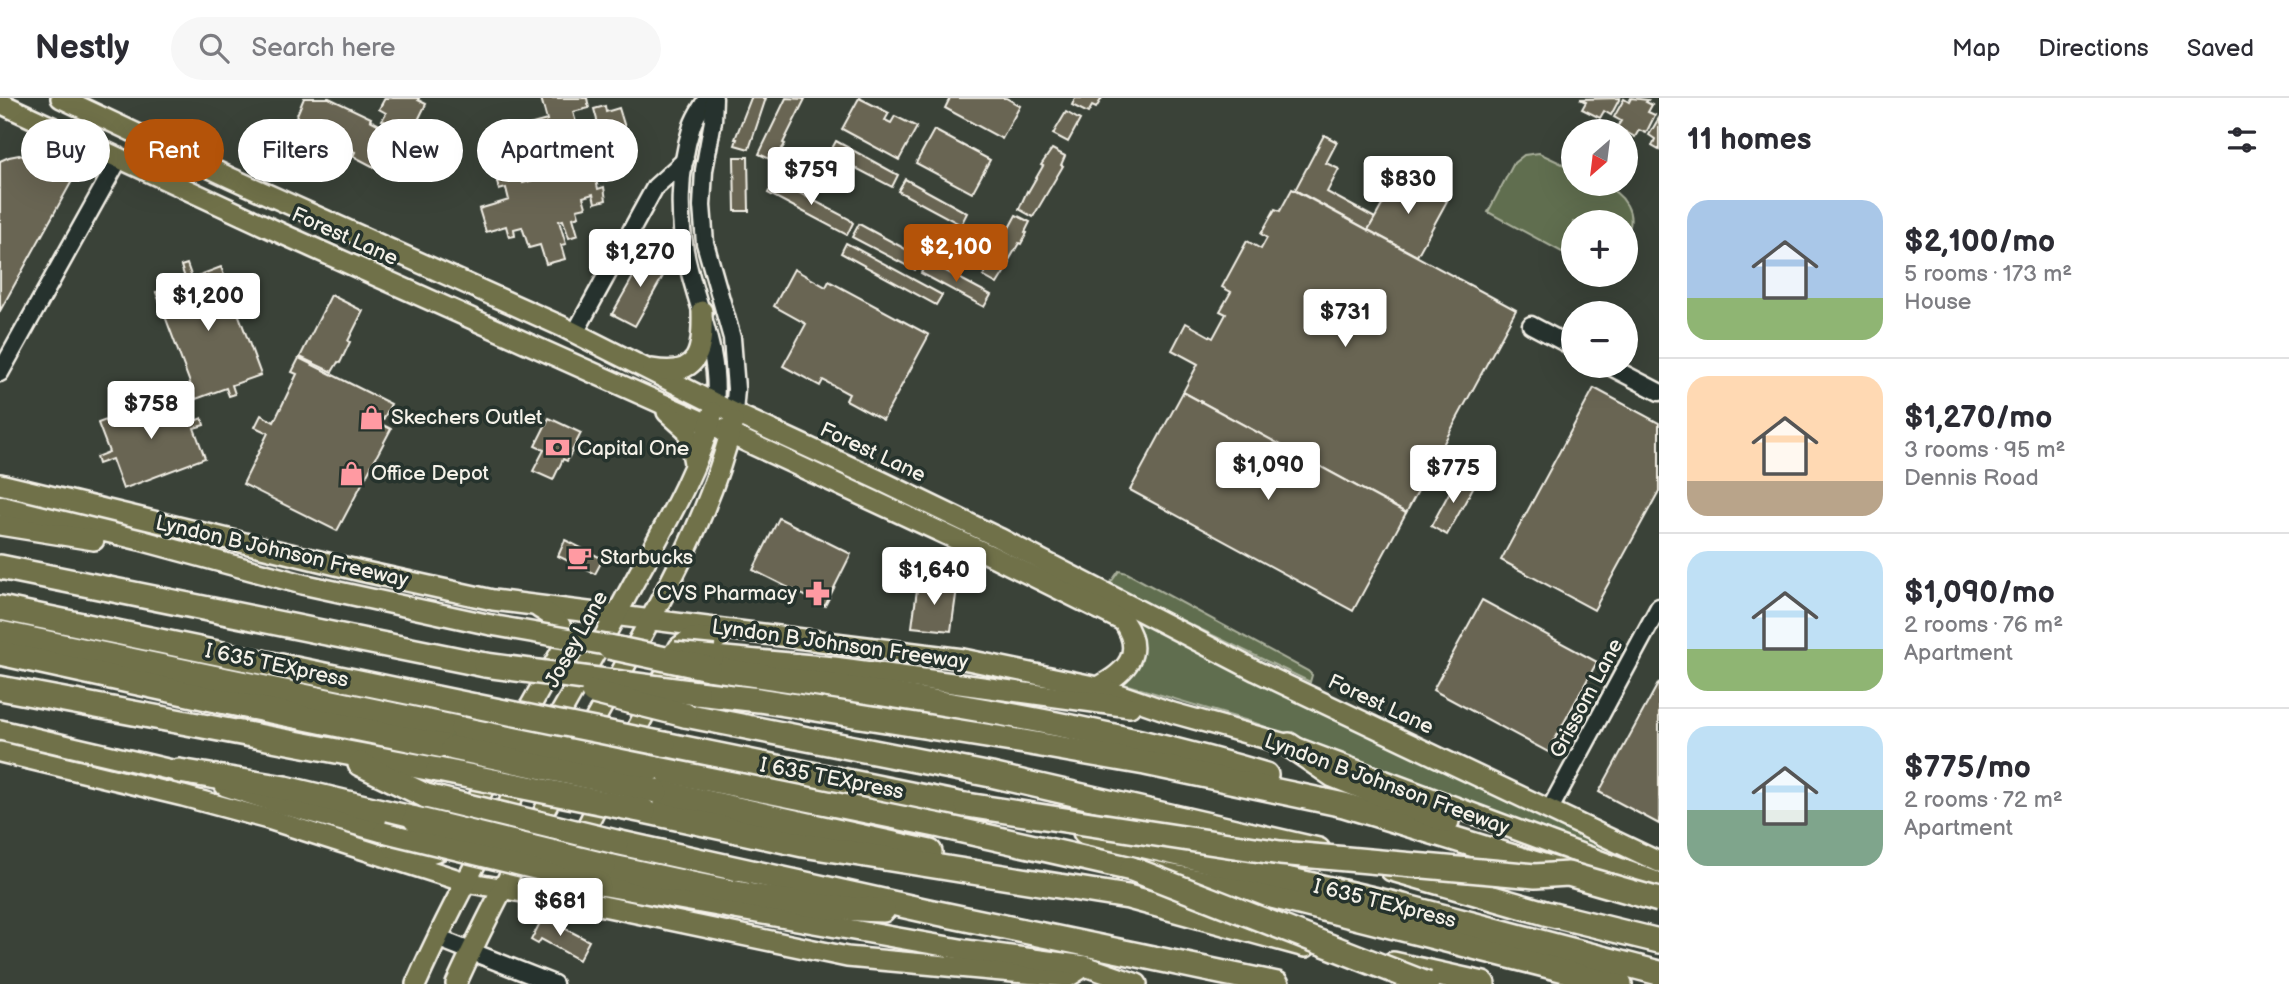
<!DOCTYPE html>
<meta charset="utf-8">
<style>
:root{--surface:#fff;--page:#f7f7f7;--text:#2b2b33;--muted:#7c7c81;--line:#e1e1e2;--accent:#b45309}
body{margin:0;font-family:"Balsamiq Sans",sans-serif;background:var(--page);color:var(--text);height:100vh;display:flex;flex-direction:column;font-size:26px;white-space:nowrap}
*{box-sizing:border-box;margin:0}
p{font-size:23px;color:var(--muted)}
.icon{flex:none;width:38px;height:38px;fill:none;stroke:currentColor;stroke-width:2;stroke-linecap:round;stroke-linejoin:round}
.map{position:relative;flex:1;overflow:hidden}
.drawer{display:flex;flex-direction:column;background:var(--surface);width:630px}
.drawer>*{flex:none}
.banner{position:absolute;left:21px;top:21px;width:665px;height:63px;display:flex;gap:14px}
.needle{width:46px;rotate:208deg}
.controls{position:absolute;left:1561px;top:21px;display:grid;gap:14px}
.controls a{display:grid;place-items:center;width:77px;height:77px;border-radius:50%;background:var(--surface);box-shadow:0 7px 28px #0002;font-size:35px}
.price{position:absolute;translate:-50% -60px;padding:0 16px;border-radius:7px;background:#fff;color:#222;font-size:23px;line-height:46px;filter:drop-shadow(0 2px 4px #0008)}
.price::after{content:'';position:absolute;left:50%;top:42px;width:21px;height:16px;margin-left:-10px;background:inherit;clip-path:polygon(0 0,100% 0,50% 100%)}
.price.active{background:var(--accent);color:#fff}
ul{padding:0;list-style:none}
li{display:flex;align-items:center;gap:21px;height:175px;padding:0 28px}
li+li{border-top:2px solid var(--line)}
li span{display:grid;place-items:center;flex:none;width:196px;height:140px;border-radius:21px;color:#555}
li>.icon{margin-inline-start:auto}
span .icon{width:84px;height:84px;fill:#fffc;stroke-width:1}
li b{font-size:30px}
h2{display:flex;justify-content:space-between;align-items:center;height:84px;padding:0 28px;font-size:30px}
.tag{padding:0 24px;border-radius:32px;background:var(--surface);box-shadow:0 7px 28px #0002;font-size:24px;line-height:63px}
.tag.active{background:var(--accent);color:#fff}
header{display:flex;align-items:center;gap:42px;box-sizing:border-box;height:98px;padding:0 35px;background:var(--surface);border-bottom:2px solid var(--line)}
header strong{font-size:33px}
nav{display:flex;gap:38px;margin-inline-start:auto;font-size:24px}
.search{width:490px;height:63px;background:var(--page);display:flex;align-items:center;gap:18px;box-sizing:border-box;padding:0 24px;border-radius:38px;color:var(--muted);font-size:26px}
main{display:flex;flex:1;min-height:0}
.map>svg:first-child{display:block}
.green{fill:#606e4f;stroke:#aab09c;stroke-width:2}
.building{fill:#696552;stroke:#f4f1e8;stroke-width:2}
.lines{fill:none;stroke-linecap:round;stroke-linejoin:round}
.minor-casing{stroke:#f4f1e8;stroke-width:21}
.major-casing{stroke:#f4f1e8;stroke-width:24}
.highway-casing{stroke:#f4f1e8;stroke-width:28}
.minor{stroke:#26332d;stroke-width:16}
.major{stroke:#6f714a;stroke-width:19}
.highway{stroke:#6f714a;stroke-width:23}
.major-bridge-casing{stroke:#f4f1e8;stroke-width:24;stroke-linecap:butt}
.highway-bridge-casing{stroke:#f4f1e8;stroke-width:28;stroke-linecap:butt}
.major-bridge{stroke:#6f714a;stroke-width:19}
.highway-bridge{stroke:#6f714a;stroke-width:23}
.labels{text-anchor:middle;stroke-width:7;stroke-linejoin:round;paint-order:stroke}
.street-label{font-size:21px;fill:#f4f1e8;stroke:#26332d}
.poi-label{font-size:21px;fill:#f4f1e8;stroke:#26332d;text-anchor:start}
</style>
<header>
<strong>Nestly</strong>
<div class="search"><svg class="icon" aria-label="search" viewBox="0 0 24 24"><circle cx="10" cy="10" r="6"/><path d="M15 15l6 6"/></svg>Search here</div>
<nav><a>Map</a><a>Directions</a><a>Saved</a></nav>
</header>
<main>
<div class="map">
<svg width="1659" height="886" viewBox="0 0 1659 886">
<rect width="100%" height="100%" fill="#3a4238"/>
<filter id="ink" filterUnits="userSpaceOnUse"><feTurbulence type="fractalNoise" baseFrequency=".0143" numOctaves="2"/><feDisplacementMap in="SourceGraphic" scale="14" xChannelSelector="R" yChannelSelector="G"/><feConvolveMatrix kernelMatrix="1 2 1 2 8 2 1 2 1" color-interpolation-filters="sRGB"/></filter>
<g filter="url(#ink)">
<!-- green -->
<g class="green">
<path d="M1539,55L1573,71V86C1582,86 1593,84 1601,87C1625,95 1638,116 1626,139V124H1573V160L1488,114L1514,65L1524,57Z"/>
<path d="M1119,473L1127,475L1308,573L1312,577L1310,584L1109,487Z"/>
<path d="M1137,523L1659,770V774L1635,768L1255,625L1124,586L1123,584L1135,526Z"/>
</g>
<!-- building -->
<g class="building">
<path d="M304,0H329L371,20L370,22L387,31L390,26L382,22L386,15L379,11L385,0H419L418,2L426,6L404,51L397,48L395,53L384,47L383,50L389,53L385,63L378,59L374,69L353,58L355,54L334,43L329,52L322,49L327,39L323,42L304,32L308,24L296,19Z"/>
<path d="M541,0H587L589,10L573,14L577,28L572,30L574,36L580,39L586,37L585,33L599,29L594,11L605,8L606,14L619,10L630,46L611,51L616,71L595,77L598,91L604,89L606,102L595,105L593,96L583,99L586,109L577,111L579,118L573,120L578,137L569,140L563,122L559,123L566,146L561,147L565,161L546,166L540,147L529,150L522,129L514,131L515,138L509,139L506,128L486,134L479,111L509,102L506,90L499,92L497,84L520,77L523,85L536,81L533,71L518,75L517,70L524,68L523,63L516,65L514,58L520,56V53L535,48L529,27L547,22Z"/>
<path d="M751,0H766L749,51L735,47L737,41H735Z"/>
<path d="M786,0L805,1L783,45L785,46L774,63L759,56Z"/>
<path d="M859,0L889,15L885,22L891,25L895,18L917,29L899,62L842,31Z"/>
<path d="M950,0H1006L1020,8L1002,41L945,10Z"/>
<path d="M1075,0H1102L1096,10L1092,8L1088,15L1072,7Z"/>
<path d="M1620,0L1611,17L1604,13L1600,20L1582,11L1586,4L1580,1Z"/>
<path d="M1631,0L1648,2L1646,4L1652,7L1648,14L1655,17L1646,35L1639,32L1635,39L1617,29L1621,23L1614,19L1624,1L1629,4Z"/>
<path d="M1066,14L1080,22L1068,44L1053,36Z"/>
<path d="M1659,20V52L1652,48L1655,41L1649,37Z"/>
<path d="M934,32L990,62L972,95L916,65Z"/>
<path d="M1324,37L1337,44L1326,65L1339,71L1327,94L1375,120L1368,132L1295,92Z"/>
<path d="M836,43L898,77L892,89L829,56Z"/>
<path d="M319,47L335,56L323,80L306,71Z"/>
<path d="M1052,51L1065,58L1061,67L1063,68L1033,119L1019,111L1027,93L1028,94L1043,68L1041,67Z"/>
<path d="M19,57L27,59L72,83L0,213V63L9,59Z"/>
<path d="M734,59H748L749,113H735Z"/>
<path d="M1399,77L1447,103L1417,158L1368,132Z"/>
<path d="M905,81L967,115L961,127L898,93Z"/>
<path d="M775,82L849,121L853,125L847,137L768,95Z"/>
<path d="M1292,91L1516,212L1406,415L1183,294L1198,266L1172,252L1186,225L1213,240L1226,216L1220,213L1231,194L1222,189L1247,143L1261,151L1267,140L1261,136L1275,111L1280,113Z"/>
<path d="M1016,117L1030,124L1025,134L1027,135L1021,146L1019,145L1008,164L1010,165L997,186L983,178Z"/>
<path d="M859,126L922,160L915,172L852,139Z"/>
<path d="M846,145L942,197L936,207L841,155Z"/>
<path d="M650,149L659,154L663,178L635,228L612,216Z"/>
<path d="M927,163L991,197L984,209L921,175Z"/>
<path d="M187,166L192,180L221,169L261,277L232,287L235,296L229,298L226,290L196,301L156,194L186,183L181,168Z"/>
<path d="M794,171L826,189L829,183L929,237L883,322L846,302L849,296L823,282L820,288L783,268L806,226L774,208Z"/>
<path d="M331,197L363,213L348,243L350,244L340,265L338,264L332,274L300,259Z"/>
<path d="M299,260L391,306L381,326L391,331L337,433L243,386L268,335L255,329L261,317L274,324L297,276L292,274Z"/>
<path d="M1594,290L1659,325V393L1594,512L1501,462Z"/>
<path d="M181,294L192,324L202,320L204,327L194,330L205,360L123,391L112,361L98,366L96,359L109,354L98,325Z"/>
<path d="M1183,294L1406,415L1353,513L1130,392Z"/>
<path d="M549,320L581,335L567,363L563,361L553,382L533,373L544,352L535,348Z"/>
<path d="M1459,377L1475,386L1447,437L1431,428Z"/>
<path d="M779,420L851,456L825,508L753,472Z"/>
<path d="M565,442L603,461L595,476L558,458Z"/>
<path d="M918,484L957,490L951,533L912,529Z"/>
<path d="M1482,502L1597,564L1548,654L1433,592Z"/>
<path d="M1659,584V726L1599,694Z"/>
<path d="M543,819L589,843L579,862L541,841L538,846L531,842Z"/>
</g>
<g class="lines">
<defs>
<g id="minor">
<path d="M707,0C702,9 695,18 692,28C678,72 677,126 689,171C700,216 720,258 715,306"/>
<path d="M714,0L713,23L704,72L702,108L705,145L732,240L736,291L734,315"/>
<path d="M1531,227L1573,249"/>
<path d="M575,235L655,89L685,62"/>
<path d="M1609,268L1659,294"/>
<path d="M0,275L119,61"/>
<path d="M1550,711L1659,509"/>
<path d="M437,840L554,886"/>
</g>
<g id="major">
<path d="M61,0L231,80L561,228L734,315L881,383L999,440L1256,573L1659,764"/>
<path d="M0,5L287,138L730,336L990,457L1123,523C1145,555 1127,574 1098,589"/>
<path d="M652,271C701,280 703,251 702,213"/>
<path d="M667,314L688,333L694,365"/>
<path d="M0,386L361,473L493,502L963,561L1098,589L1173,615L1289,647L1659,785"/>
<path d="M0,408L140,442L302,486L491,527"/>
<path d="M0,427L94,442"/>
<path d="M714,558L834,569L1130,609"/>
<path d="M0,632L193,677"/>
<path d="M626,652L679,549L691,540H719"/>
<path d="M0,654L183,698L268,721L465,784L603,808L847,859L1068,879L1085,868"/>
<path d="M225,688L278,705L383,734"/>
<path d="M577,748L606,691"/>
<path d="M394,750C421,756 429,760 453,745L562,552C568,530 558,521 539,510"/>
<path d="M600,787L966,852L1085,868L1137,886"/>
<path d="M416,886C476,751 557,627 627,497C659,437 696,379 713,314"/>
<path d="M456,886C504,781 562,681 618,580C663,500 712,413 733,323"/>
</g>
<g id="highway">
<path d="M0,469L485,567"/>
<path d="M0,510L475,608"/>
<path d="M0,535L462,631"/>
<path d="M0,555L221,603L453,650"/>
<path d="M708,570C896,597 1085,623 1266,677"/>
<path d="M0,590L438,672"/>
<path d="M697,595L759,602L1024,644L1145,665L1344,707L1566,775"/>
<path d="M685,617L991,677L1318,752"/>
<path d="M664,646L984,711"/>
<path d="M1289,647L1333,677L1447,723"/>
<path d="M360,666L426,698"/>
<path d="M653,670L941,728L1132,771L1268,797L1620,886"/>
<path d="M179,673L285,690L415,721"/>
<path d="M656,693L930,754"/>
<path d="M644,713L803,747L1128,799L1305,847"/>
<path d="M1085,734L1403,808L1659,875"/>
<path d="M616,744L928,813L1277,886"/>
<path d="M604,767C696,787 789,810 883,812"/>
<path d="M1392,771L1545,815L1659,843"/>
<path d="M1393,866L1483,886"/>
</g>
</defs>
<!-- minor casing -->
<use href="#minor" class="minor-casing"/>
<!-- major casing -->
<use href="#major" class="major-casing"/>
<!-- highway casing -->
<use href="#highway" class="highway-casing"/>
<!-- minor -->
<use href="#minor" class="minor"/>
<!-- major -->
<use href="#major" class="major"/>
<!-- highway -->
<use href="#highway" class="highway"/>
<defs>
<g id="major-bridge">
<path d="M491,527L623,550"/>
<path d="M674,554L714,558"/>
<path d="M383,734L600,787"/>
</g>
<g id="highway-bridge">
<path d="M609,549L708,570"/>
<path d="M485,567L697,595"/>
<path d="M593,594L685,617"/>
<path d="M475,608L664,646"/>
<path d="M462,631L653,670"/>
<path d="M453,650L656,693"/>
<path d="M438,672L644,713"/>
<path d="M426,698L616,744"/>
<path d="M967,707L1280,755L1535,778L1568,776L1659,802"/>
<path d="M415,721L604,767"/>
<path d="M1132,771L1427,886"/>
</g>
</defs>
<!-- major-bridge casing -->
<use href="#major-bridge" class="major-bridge-casing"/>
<!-- highway-bridge casing -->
<use href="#highway-bridge" class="highway-bridge-casing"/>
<!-- major-bridge -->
<use href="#major-bridge" class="major-bridge"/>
<!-- highway-bridge -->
<use href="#highway-bridge" class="highway-bridge"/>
</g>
</g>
<!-- icons -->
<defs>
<symbol id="shop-bare" viewBox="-9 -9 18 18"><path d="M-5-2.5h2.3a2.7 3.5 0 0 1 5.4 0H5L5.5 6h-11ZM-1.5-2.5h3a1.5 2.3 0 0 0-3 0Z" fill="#ff9aa2" stroke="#26332d" stroke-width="2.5" paint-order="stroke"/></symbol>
<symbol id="bank-bare" viewBox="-9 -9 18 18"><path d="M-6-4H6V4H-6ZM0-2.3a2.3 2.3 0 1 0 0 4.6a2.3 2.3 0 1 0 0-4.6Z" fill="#ff9aa2" stroke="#26332d" stroke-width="2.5" paint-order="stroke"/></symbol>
<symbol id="cafe-bare" viewBox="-9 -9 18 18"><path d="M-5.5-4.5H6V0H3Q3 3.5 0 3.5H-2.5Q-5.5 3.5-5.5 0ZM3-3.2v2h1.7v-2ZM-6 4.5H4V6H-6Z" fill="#ff9aa2" stroke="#26332d" stroke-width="2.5" paint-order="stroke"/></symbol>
<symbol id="pharmacy-bare" viewBox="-9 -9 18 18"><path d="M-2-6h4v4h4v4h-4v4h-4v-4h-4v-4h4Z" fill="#ff9aa2" stroke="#26332d" stroke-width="2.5" paint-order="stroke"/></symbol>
</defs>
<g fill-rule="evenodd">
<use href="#shop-bare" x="354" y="302" width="35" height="35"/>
<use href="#bank-bare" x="540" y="332" width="35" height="35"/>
<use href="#shop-bare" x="334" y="358" width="35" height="35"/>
<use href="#cafe-bare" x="562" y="442" width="35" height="35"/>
<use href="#pharmacy-bare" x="800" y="478" width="35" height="35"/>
</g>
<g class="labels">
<!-- street labels -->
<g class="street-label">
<text transform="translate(345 138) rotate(24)" y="7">Forest Lane</text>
<text transform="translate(873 354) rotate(25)" y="7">Forest Lane</text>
<text transform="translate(282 453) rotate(13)" y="7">Lyndon B Johnson Freeway</text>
<text transform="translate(576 541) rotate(-61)" y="7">Josey Lane</text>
<text transform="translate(840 546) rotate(8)" y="7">Lyndon B Johnson Freeway</text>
<text transform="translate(277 567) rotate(12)" y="7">I 635 TEXpress</text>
<text transform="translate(1586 600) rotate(-62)" y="7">Grissom Lane</text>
<text transform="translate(1381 606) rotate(25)" y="7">Forest Lane</text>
<text transform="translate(832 680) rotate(11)" y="7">I 635 TEXpress</text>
<text transform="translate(1387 686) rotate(20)" y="7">Lyndon B Johnson Freeway</text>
<text transform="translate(1385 805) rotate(14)" y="7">I 635 TEXpress</text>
</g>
<!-- poi labels -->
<g class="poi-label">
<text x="391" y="326">Skechers Outlet</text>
<text x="577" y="357">Capital One</text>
<text x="371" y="382">Office Depot</text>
<text x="600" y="466">Starbucks</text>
<text x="797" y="502" text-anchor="end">CVS Pharmacy</text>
</g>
</g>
</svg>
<div class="controls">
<a><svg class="needle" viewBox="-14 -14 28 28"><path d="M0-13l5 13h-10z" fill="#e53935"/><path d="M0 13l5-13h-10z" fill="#7c7c81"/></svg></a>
<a>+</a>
<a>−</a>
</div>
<b class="price" style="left:811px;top:109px">$759</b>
<b class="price" style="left:1408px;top:118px">$830</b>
<b class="price active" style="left:956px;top:186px">$2,100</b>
<b class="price" style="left:640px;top:191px">$1,270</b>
<b class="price" style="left:208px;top:235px">$1,200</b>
<b class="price" style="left:1345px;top:251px">$731</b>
<b class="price" style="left:151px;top:343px">$758</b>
<b class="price" style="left:1268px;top:404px">$1,090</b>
<b class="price" style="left:1453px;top:407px">$775</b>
<b class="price" style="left:934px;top:509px">$1,640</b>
<b class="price" style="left:560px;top:840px">$681</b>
<div class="banner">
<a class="tag">Buy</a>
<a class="tag active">Rent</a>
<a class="tag">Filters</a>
<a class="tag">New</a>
<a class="tag">Apartment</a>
</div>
</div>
<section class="drawer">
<h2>11 homes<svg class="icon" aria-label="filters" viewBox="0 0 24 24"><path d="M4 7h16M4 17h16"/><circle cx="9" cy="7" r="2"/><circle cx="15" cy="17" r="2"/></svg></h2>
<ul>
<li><span style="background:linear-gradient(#a9c7e8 70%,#8fb573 0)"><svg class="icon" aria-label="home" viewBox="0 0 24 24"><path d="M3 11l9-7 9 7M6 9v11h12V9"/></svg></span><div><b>$2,100/mo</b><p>5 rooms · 173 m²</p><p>House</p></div></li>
<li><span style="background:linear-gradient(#ffd9b3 75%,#b9a48a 0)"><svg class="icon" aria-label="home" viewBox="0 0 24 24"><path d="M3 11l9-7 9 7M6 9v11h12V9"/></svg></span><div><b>$1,270/mo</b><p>3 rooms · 95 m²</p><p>Dennis Road</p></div></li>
<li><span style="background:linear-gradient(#bfe0f5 70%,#8fb573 0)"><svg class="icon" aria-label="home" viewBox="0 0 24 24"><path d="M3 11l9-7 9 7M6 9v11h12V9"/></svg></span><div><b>$1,090/mo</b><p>2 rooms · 76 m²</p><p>Apartment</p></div></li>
<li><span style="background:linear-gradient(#bfe0f5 60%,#7fa58c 0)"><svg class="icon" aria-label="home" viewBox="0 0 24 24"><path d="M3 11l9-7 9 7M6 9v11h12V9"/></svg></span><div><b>$775/mo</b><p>2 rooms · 72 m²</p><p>Apartment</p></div></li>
</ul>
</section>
</main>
